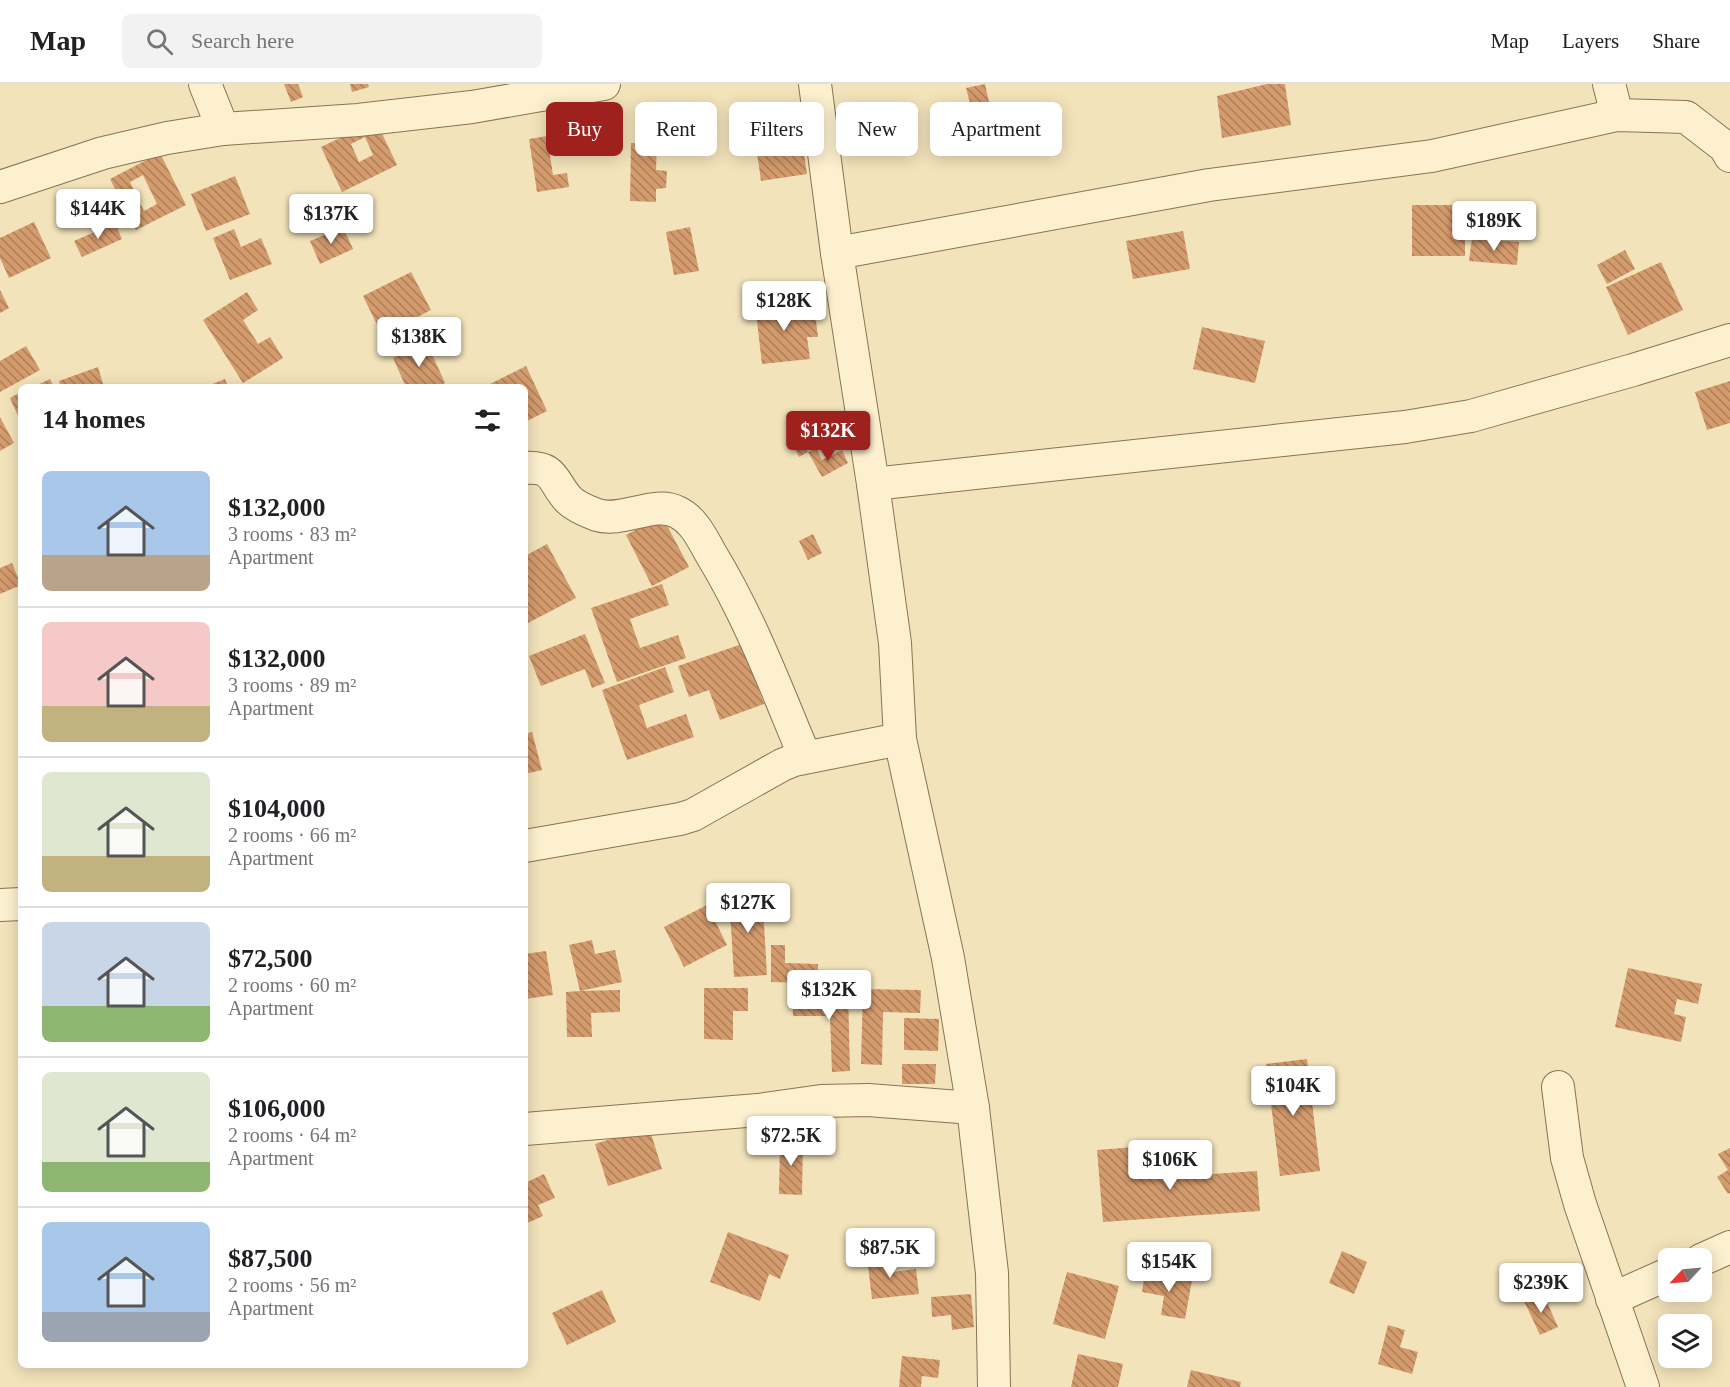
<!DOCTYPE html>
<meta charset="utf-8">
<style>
:root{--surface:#fff;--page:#f2f2f2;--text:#202124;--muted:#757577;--line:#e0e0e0;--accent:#9f211e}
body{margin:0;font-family:Georgia,serif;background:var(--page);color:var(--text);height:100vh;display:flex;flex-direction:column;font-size:22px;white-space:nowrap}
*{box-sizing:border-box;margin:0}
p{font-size:20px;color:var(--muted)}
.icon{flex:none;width:33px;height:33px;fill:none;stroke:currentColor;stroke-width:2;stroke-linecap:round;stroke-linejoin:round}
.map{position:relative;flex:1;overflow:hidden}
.sheet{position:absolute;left:18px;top:300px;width:510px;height:984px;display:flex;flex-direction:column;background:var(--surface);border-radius:9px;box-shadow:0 3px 15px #0003}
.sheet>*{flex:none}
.top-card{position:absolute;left:546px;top:18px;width:570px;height:54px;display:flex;gap:12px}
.needle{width:39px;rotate:244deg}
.tools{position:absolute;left:1658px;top:1164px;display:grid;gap:12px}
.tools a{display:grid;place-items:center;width:54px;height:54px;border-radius:9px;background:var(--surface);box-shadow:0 3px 15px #0003;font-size:30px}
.price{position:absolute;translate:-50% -51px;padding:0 14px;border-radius:6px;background:#fff;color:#222;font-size:20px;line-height:39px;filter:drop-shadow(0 2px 3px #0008)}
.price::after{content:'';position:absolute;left:50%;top:36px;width:18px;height:14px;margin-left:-9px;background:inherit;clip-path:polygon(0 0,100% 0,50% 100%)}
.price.on{background:var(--accent);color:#fff}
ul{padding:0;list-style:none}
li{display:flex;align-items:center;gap:18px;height:150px;padding:0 24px}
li+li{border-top:2px solid var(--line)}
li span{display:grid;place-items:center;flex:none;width:168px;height:120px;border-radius:9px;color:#555}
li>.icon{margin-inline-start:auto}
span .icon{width:72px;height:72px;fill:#fffc;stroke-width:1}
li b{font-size:26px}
h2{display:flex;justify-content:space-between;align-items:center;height:72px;padding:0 24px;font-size:26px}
.chip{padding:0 21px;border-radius:9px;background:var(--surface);box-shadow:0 3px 15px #0003;font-size:21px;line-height:54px}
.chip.on{background:var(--accent);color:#fff}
header{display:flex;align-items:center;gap:36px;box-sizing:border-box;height:84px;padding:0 30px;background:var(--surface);border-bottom:2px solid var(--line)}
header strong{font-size:28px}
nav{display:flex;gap:33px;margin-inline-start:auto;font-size:21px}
.search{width:420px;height:54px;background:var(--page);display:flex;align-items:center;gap:15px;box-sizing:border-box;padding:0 21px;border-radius:9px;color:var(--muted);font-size:22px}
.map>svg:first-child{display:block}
.building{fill:url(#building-back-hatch);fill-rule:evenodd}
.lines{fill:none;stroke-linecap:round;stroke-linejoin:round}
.minor-casing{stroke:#8a7353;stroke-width:34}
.minor{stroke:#fcf0cf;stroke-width:32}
</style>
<header>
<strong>Map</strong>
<div class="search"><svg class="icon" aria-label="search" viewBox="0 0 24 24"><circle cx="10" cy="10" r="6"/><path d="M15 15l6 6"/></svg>Search here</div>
<nav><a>Map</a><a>Layers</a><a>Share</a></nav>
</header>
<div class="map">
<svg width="1730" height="1303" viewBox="0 0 1730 1303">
<defs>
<pattern id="building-back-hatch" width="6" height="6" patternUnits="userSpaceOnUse" patternTransform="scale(1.5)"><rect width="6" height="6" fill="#d49b6d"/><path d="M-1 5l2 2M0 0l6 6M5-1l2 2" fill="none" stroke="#ad7e59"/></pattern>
</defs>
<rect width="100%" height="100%" fill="#f2e3bb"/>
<!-- building -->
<g class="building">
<path d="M284,0H298L303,13L291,18Z"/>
<path d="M350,0H368L369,3L352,8Z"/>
<path d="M985,0L992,32L975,38L966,4Z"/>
<path d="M1267,0H1285L1291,41L1222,54L1217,12Z"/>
<path d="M799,35L807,90L761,97L753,41Z"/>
<path d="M376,37L397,81L342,108L321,63ZM365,53L373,71L359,78L351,60Z"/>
<path d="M547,52L553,91L567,89L569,103L537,108L529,55Z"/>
<path d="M631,59L657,60L656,86L667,87L666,104L656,105V118L630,117Z"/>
<path d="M160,69L186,121L136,146L110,95ZM143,91L157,120L144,127L130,98Z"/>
<path d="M235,92L250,130L206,147L191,110Z"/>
<path d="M1412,121H1455L1456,139H1465V172H1412Z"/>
<path d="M34,138L51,174L9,194L0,174V154Z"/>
<path d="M115,139L122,155L82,173L74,157Z"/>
<path d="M343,143L353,165L320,180L310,157Z"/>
<path d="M690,143L699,187L674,191L666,148Z"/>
<path d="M234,145L241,163L261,154L272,180L230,196L213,154Z"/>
<path d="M1183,147L1190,185L1133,195L1126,157Z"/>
<path d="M1472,154L1519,158L1517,181L1469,177Z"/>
<path d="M1625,166L1635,185L1607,200L1597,181Z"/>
<path d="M1661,178L1683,226L1628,251L1606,203Z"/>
<path d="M411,188L431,226L382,251L363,212Z"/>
<path d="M0,206L9,224L0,229Z"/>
<path d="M247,208L258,226L243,236L258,260L270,253L283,274L243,299L203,236Z"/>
<path d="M791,216L793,231L815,229L818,253H807L810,275L762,280L755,220Z"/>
<path d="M1202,243L1265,257L1255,299L1193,285Z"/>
<path d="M427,259L445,299L436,303H406L393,274Z"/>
<path d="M26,262L40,286L0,308V277Z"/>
<path d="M526,282L547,327L525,338V303H484Z"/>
<path d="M98,283L104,303H61L59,297Z"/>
<path d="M50,295L54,303H33Z"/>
<path d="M225,295L228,303H205Z"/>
<path d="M1730,297V339L1707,346L1695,308Z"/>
<path d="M21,308V333L19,334L10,314Z"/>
<path d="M0,333L14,359L0,367Z"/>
<path d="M796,346L808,368L799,373L788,350Z"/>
<path d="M816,364L822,376L842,366L848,379L822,393L808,368Z"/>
<path d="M662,432L689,483L652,502L626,451Z"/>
<path d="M813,450L822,469L808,476L799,457Z"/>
<path d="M547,460L576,514L526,540L525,472Z"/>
<path d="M12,479L21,501L0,510V484Z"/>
<path d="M662,500L669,521L630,535L640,564L678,551L686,574L617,598L591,524Z"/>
<path d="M585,550L605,599L592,604L585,585L541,602L529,572Z"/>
<path d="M742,560L764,620L720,636L709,606L689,613L678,582Z"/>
<path d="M665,583L674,608L639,621L647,644L686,630L694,653L627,676L602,606Z"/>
<path d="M532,648L542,686L525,690V650Z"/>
<path d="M762,807L767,891L734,893L729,809Z"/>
<path d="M707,821L727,861L684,883L664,843Z"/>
<path d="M592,856L595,870L615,866L622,898L580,907L620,906V928L591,929L592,953H567L566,908L580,907L569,861Z"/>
<path d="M771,861H785V879L818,880V899L771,898Z"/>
<path d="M546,867L553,911L525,915V870Z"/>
<path d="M1628,884L1702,900L1698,920L1677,915L1674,930L1686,933L1681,958L1615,943Z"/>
<path d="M704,904H748V927H733V956L704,955Z"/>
<path d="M863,905L921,906L920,929L883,928L882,981L861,980Z"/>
<path d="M848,908L850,987L832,988L830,932H793L792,909Z"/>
<path d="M904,934L939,935L938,967L904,966Z"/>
<path d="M1307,975L1320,1087L1280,1092L1266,980Z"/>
<path d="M902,980H936L935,1000H902Z"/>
<path d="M649,1043L662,1085L608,1102L595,1060Z"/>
<path d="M780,1055L803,1056L802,1111L779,1110Z"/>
<path d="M1135,1063L1137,1095L1257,1087L1260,1127L1103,1138L1097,1066Z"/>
<path d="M1730,1064V1109L1728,1110L1717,1093L1728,1086L1718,1070Z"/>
<path d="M544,1090L555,1114L538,1121L543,1132L525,1140V1099Z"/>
<path d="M728,1148L789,1171L780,1195L769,1190L760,1217L710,1198Z"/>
<path d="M1342,1167L1367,1178L1354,1210L1329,1199Z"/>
<path d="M891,1171L893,1188L916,1185L919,1210L872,1215L867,1174Z"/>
<path d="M1067,1188L1119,1202L1105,1255L1053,1240Z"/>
<path d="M1145,1188L1192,1196L1185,1235L1161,1231L1164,1212L1142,1208Z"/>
<path d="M602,1206L616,1238L567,1261L552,1229Z"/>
<path d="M1543,1209L1558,1243L1540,1251L1524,1217Z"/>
<path d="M971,1210L974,1243L952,1246L951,1231L932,1233L931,1213Z"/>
<path d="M1388,1241L1405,1246L1400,1263L1418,1268L1412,1290L1378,1280Z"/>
<path d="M1078,1270L1123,1280L1118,1303H1071Z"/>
<path d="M902,1272L940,1276L938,1294L922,1292L921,1303H899Z"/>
<path d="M1191,1286L1241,1298L1240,1303H1187Z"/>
</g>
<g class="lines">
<defs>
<g id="minor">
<path d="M205,0L223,45"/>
<path d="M815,0L837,169L873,400L895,559L900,655L948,874L973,1024L992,1189L994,1303"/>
<path d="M1609,0L1617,31"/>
<path d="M0,103L103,69L167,54L223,45L358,36L472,23L604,0"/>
<path d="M837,169L1209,101L1432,72L1617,31L1686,33L1725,63L1730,72"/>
<path d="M525,384C556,382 552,398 569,416C575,422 589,428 597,431C622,439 655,416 677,428C694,436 702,454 711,470C750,534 776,604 805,673"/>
<path d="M873,400L1405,343L1471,332L1633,286L1730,256"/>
<path d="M525,762L680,735L693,731L782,681L794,676L900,655"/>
<path d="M0,821L21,820"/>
<path d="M1558,1003L1567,1074L1580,1120L1643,1303"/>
<path d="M525,1045L758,1026L821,1017L868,1016L973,1024"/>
<path d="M1701,1176L1730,1163"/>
<path d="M1612,1215L1668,1190"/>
</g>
</defs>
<!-- minor casing -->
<use href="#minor" class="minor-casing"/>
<!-- minor -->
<use href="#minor" class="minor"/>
</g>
</svg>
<div class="tools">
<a><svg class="needle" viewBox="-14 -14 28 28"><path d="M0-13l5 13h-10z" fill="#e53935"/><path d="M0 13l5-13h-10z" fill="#757577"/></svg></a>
<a><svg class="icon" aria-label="layers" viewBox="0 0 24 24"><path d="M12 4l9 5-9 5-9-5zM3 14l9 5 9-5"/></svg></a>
</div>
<b class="price" style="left:98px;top:156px">$144K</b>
<b class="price" style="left:331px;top:161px">$137K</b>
<b class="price" style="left:1494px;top:168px">$189K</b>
<b class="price" style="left:784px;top:248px">$128K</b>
<b class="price" style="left:419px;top:284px">$138K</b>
<b class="price on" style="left:828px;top:378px">$132K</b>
<b class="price" style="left:748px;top:850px">$127K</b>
<b class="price" style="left:829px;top:937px">$132K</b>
<b class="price" style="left:1293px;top:1033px">$104K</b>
<b class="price" style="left:791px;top:1083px">$72.5K</b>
<b class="price" style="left:1170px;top:1107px">$106K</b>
<b class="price" style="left:890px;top:1195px">$87.5K</b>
<b class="price" style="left:1169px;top:1209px">$154K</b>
<b class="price" style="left:1541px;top:1230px">$239K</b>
<div class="top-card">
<a class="chip on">Buy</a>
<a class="chip">Rent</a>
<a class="chip">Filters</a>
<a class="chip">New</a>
<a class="chip">Apartment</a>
</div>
<section class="sheet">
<h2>14 homes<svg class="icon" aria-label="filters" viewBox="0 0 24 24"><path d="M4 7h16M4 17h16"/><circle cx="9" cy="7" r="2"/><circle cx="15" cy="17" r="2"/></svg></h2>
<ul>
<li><span style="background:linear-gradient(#a9c7e8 70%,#b9a48a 0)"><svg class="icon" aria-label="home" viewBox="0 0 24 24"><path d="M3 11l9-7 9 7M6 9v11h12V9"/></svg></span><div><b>$132,000</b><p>3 rooms · 83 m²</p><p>Apartment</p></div></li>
<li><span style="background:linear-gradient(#f6c9c9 70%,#c2b280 0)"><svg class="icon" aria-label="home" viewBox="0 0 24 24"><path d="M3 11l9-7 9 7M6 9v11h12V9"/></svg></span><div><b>$132,000</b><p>3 rooms · 89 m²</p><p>Apartment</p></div></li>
<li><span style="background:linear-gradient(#dfe7d0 70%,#c2b280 0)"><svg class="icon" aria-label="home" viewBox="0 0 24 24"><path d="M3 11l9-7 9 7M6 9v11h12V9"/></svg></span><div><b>$104,000</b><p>2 rooms · 66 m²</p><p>Apartment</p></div></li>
<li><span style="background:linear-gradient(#c9d6e8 70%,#8fb573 0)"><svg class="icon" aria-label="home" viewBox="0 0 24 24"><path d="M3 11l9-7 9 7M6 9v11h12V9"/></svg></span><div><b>$72,500</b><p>2 rooms · 60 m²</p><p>Apartment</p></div></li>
<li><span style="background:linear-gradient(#dfe7d0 75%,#8fb573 0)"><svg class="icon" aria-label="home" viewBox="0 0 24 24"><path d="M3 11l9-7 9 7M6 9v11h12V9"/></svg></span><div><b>$106,000</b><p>2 rooms · 64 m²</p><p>Apartment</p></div></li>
<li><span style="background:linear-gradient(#a9c7e8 75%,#9aa5b1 0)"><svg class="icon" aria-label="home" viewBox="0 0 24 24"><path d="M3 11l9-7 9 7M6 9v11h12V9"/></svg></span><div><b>$87,500</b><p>2 rooms · 56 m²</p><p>Apartment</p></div></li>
</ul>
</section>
</div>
